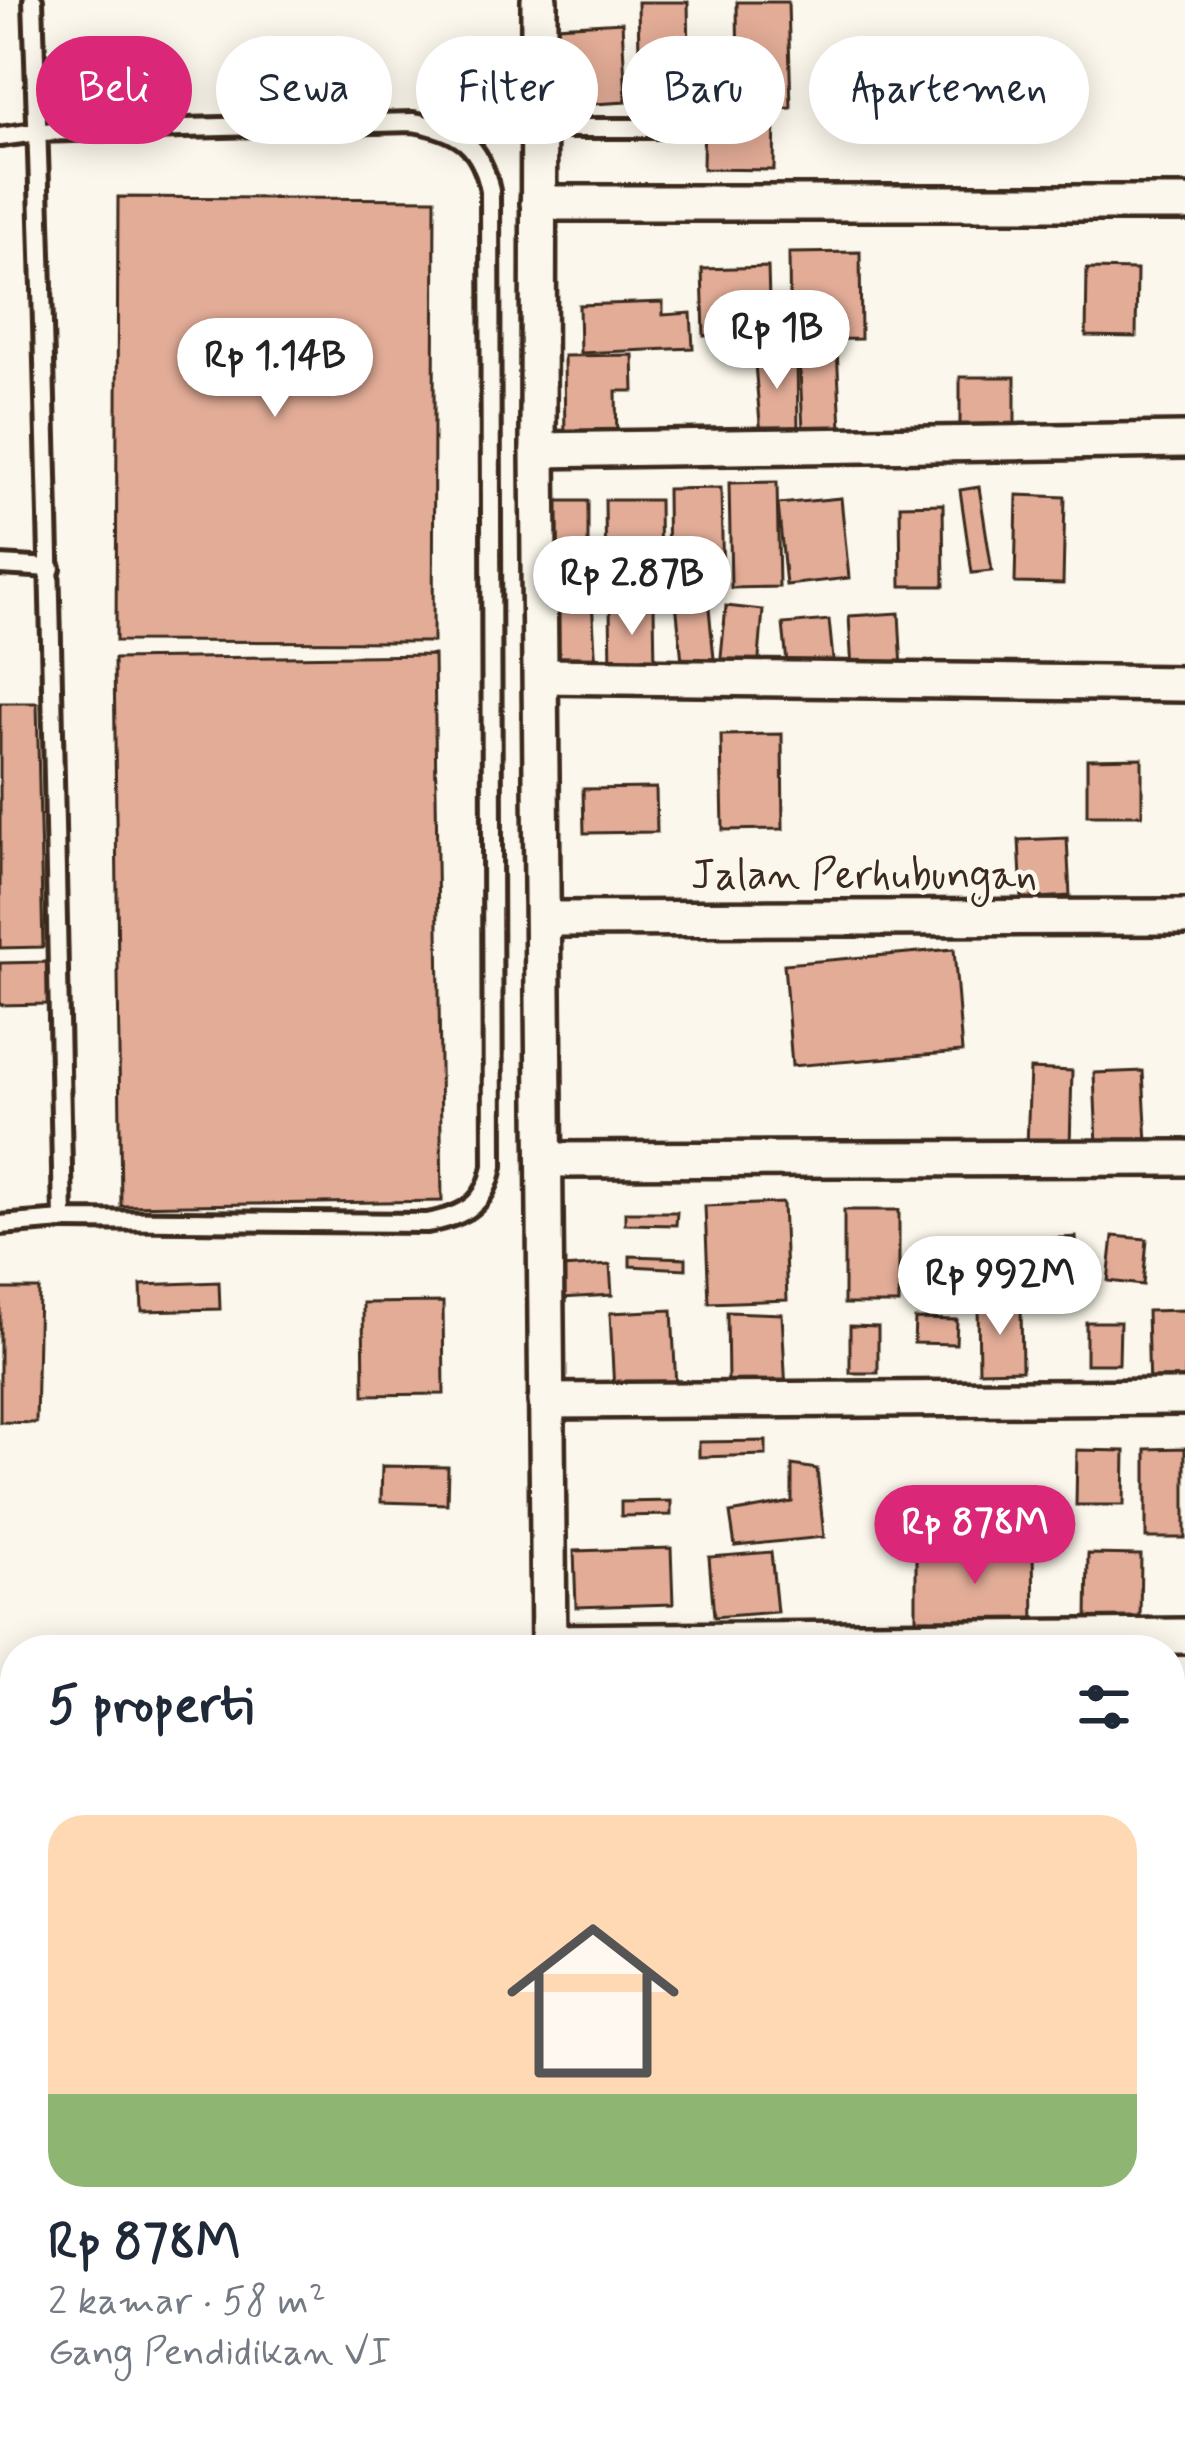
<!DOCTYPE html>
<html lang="id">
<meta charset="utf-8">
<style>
:root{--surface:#fff;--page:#f2f2f3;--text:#1f2937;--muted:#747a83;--accent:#db2777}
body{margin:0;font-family:Mynerve,sans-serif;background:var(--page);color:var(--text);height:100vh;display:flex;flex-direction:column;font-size:45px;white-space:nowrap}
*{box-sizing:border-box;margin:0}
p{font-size:39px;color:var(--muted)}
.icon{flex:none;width:66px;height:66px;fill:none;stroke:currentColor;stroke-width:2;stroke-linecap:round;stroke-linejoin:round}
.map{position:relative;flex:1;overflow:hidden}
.side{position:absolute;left:0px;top:1635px;width:1185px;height:804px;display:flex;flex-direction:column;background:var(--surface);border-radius:48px 48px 0 0;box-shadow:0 6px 30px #0003}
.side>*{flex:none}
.guide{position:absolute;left:36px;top:36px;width:1113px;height:108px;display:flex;gap:24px}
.price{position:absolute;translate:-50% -102px;padding:0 27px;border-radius:42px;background:#fff;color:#222;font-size:39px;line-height:78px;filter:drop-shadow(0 3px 6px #0008)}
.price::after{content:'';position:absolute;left:50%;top:72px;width:36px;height:27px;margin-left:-18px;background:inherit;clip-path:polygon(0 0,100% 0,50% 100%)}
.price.current{background:var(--accent);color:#fff}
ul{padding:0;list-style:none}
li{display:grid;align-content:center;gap:24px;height:636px;padding:0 48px}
li span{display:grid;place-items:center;height:372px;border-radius:36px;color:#555}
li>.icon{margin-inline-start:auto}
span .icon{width:216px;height:216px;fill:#fffc;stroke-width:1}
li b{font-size:51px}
h2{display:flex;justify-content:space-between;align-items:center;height:144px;padding:0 48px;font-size:51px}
.tag{padding:0 42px;border-radius:54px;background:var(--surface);box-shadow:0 6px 30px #0003;font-size:42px;line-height:108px}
.tag.current{background:var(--accent);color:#fff}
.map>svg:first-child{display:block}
.building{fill:#e2ac97;stroke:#3b2a1e;stroke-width:3}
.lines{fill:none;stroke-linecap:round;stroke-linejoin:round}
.service-casing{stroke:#3b2a1e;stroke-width:26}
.minor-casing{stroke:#3b2a1e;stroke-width:42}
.service{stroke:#fbf7ec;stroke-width:16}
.minor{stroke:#fbf7ec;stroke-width:33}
.labels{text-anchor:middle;stroke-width:9;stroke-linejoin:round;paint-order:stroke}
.street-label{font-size:42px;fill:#3b2a1e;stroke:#fbf7ec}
</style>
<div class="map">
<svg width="1185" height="2439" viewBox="0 0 1185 2439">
<rect width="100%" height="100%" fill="#fbf7ec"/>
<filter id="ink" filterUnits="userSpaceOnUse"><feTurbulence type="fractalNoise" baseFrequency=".00833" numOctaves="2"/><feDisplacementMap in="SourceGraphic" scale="24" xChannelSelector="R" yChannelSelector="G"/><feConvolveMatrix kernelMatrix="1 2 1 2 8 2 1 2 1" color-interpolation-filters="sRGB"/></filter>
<g filter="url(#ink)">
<!-- building -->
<g class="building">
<path d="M638,2H688L690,107H640Z"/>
<path d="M737,2H788L791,108L709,110L708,84H738Z"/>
<path d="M622,22L626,102L561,106L557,26Z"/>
<path d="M704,113H775L774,170L703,169Z"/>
<path d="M118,197L435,199L433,642L116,641Z"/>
<path d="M860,252L861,339L790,340L789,253Z"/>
<path d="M768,267L770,334L704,336L702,269Z"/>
<path d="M1087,269L1137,270L1136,337L1086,336Z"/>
<path d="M663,302V315L691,313L693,348L580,353L579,305Z"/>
<path d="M837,349L841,429L803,430L799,351Z"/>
<path d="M754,352H797L798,434L761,435Z"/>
<path d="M633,355L634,391H616L617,442H565L564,356Z"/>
<rect x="960" y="377" width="55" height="53"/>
<path d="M777,482L779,587L731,588L729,483Z"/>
<path d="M979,487L992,571L972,573L960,490Z"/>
<path d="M721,488L723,587L668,588L667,489Z"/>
<path d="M1017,495L1065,497L1063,584L1015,583Z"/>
<path d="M841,498L849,578L786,585L778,504Z"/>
<path d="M605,500H659L660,587L606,588Z"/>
<path d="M546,501H588V550L547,551Z"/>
<path d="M943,504L944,586H901L900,505Z"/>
<path d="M592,599L596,669L560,671L556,601Z"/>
<path d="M708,599L715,668L683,671L676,602Z"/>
<path d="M726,606L763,610L758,670L720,667Z"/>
<path d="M610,607H654L655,668L611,669Z"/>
<path d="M899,613L902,670L852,672L849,616Z"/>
<path d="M829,620L834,669L788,673L783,624Z"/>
<path d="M434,655L442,1201L121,1206L114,659Z"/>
<path d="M0,703H37L43,947L0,948Z"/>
<path d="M782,734L783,829L723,830L721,735Z"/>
<path d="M1142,758V815H1087V759Z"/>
<path d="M656,788L657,832L584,833L583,789Z"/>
<path d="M1067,838L1070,896L1022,899L1019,840Z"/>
<path d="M954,949L962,1052L792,1066L784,964Z"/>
<path d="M48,962V1004L0,1005V963Z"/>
<path d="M1030,1069L1072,1071L1070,1147L1027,1145Z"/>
<path d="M1143,1071L1147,1143L1097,1146L1094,1073Z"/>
<path d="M783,1203L787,1300L709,1303L705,1206Z"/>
<rect x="844" y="1210" width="55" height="94"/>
<path d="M625,1212H677L676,1225L625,1224Z"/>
<path d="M1113,1236L1147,1239L1143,1285L1108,1281Z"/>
<path d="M1076,1237L1079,1297L1029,1299L1026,1240Z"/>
<path d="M630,1256L686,1258V1269L630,1266Z"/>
<path d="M610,1265L612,1295L562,1298L561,1268Z"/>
<path d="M219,1282L220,1309L142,1311L141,1285Z"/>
<path d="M0,1289H39L36,1423L0,1422Z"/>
<path d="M443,1302L444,1394L364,1395L363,1303Z"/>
<path d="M978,1305H1021L1022,1370L979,1371Z"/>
<path d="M672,1310L676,1387L614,1391L610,1313Z"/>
<path d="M1185,1310V1391L1149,1392L1147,1311Z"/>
<path d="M727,1312L782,1314L786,1392L728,1383Z"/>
<path d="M915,1319L957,1320L956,1344L914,1343Z"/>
<path d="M1086,1322H1120L1119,1364H1086Z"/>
<path d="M850,1326L878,1327V1373H850Z"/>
<path d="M766,1441V1455L699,1457V1442Z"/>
<path d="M1185,1448V1538H1146V1449Z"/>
<path d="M1077,1450L1125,1451L1124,1505H1076Z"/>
<path d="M792,1465L817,1469L824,1537L735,1546L730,1513L792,1502Z"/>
<path d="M382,1466L448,1467L447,1504L381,1502Z"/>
<path d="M671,1501V1515L621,1516V1502Z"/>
<path d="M1033,1544L1034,1628L916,1629V1545Z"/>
<path d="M671,1548L673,1604L576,1607L574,1551Z"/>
<path d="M771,1552L777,1612L714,1617L709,1557Z"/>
<path d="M1088,1554L1141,1555L1140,1621L1087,1620Z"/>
<path d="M1170,1784H1185V1812L1170,1813Z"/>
<path d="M0,2346H5L10,2433L0,2434Z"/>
</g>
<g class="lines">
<defs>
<g id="service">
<path d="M539,128H678"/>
<path d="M0,137L36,132L413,122C459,130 481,144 490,191L493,1166C486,1204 465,1216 427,1223L63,1220C55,813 47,407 33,0"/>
<path d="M0,565L51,568"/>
<path d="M0,1225L63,1220"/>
<path d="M303,2424L304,2439"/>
</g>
<g id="minor">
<path d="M539,0L538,450L549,1650"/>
<path d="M538,203H1185"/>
<path d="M538,450L1185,440"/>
<path d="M541,676L1185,684"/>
<path d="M544,919L1185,917"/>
<path d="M546,1160L1185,1158"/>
<path d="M546,1401L1185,1397"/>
<path d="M549,1642L1185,1636"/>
<path d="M1170,1867H1185"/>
<path d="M1170,2097L1182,2096L1185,2064"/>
<path d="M1170,2315L1185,2290"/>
<path d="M35,2424V2439"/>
<path d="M562,2424V2439"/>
<path d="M1036,2439L1067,2424"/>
</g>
</defs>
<!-- service casing -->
<use href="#service" class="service-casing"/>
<!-- minor casing -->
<use href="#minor" class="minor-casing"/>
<!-- service -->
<use href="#service" class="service"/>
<!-- minor -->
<use href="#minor" class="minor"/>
</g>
</g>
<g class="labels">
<!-- street labels -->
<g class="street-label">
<text x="864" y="888">Jalan Perhubungan</text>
</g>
</g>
</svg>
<b class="price" style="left:777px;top:392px">Rp 1B</b>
<b class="price" style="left:275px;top:420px">Rp 1.14B</b>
<b class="price" style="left:632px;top:638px">Rp 2.87B</b>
<b class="price" style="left:1000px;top:1338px">Rp 992M</b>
<b class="price current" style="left:975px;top:1587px">Rp 878M</b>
<div class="guide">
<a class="tag current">Beli</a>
<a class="tag">Sewa</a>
<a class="tag">Filter</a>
<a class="tag">Baru</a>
<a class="tag">Apartemen</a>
</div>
<section class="side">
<h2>5 properti<svg class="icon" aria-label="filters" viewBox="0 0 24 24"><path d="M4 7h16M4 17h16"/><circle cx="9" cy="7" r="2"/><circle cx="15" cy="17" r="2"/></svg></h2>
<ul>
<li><span style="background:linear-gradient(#ffd9b3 75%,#8fb573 0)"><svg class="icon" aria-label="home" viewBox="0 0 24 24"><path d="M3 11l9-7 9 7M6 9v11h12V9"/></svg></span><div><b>Rp 878M</b><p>2 kamar · 58 m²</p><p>Gang Pendidikan VI</p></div></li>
</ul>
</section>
</div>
